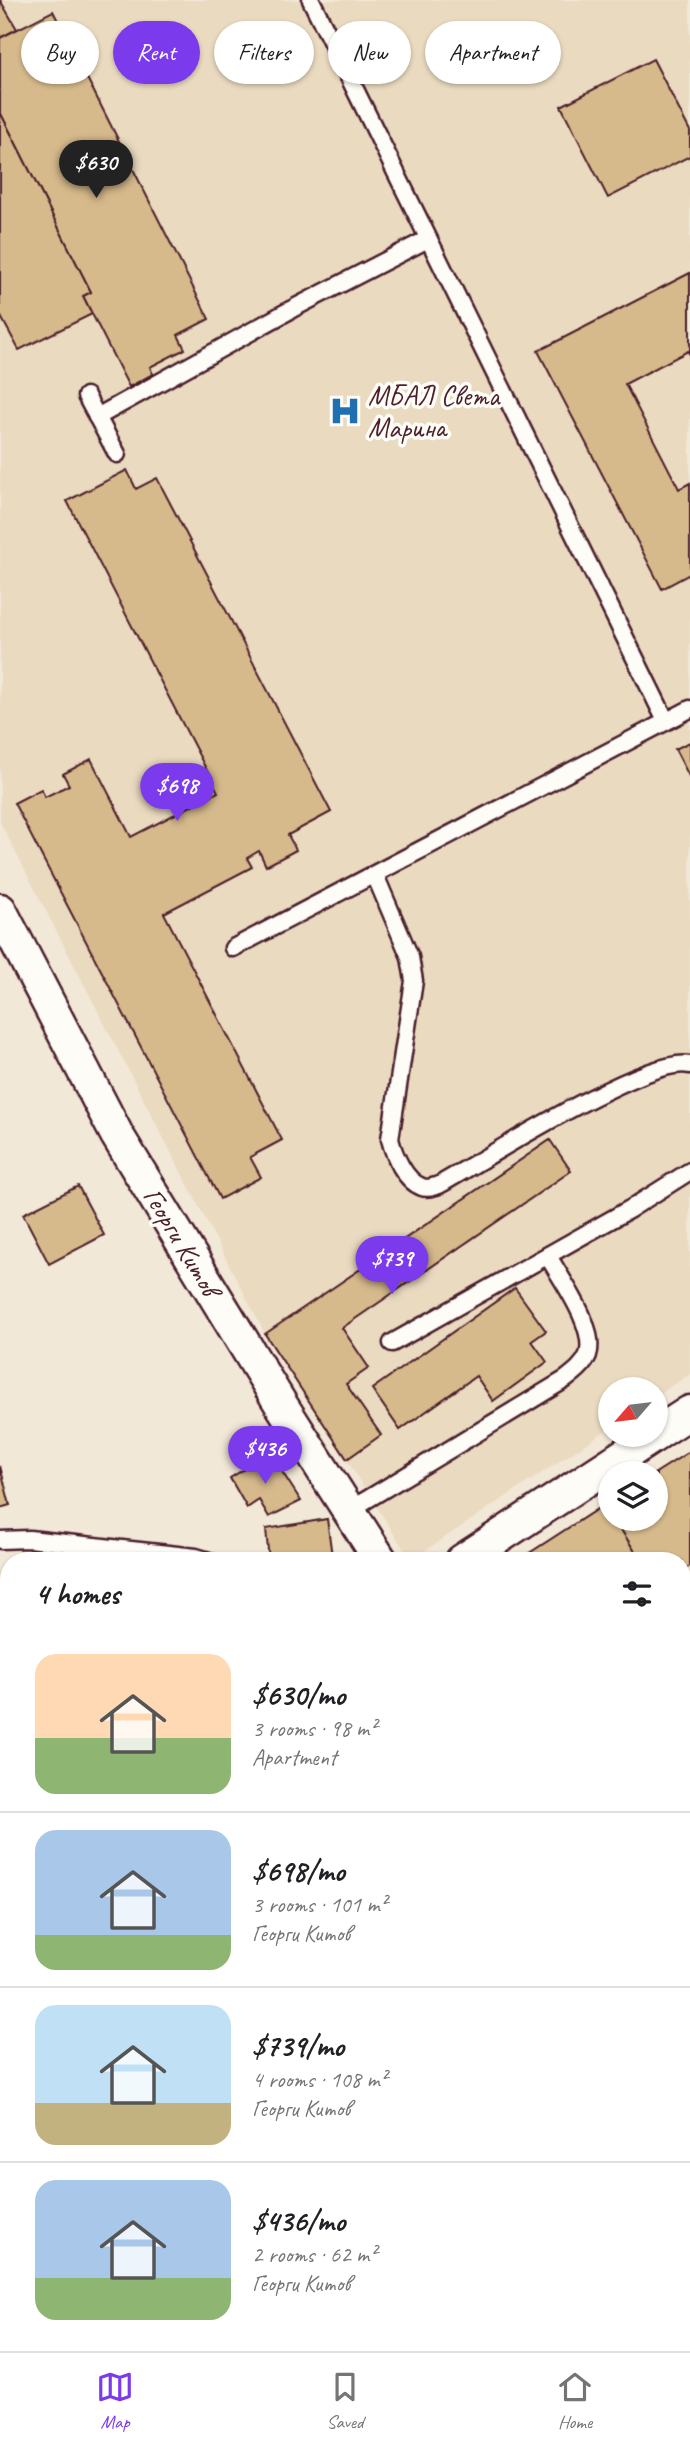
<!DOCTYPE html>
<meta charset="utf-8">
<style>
:root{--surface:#fff;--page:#f6f6f6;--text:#202124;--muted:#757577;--line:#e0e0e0;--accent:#7c3aed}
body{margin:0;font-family:Caveat,sans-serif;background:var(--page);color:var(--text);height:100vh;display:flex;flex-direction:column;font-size:26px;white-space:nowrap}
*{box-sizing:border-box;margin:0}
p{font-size:23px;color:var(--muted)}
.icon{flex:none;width:38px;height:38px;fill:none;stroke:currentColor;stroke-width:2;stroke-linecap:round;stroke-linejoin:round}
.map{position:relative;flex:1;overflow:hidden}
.panel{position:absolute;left:0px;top:1552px;width:691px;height:800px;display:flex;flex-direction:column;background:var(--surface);border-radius:28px 28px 0 0;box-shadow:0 2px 5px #0004}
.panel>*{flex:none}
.top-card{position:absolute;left:21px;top:21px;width:649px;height:63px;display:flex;gap:14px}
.needle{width:46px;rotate:242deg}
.fabs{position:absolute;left:598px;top:1377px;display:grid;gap:14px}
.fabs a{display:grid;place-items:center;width:70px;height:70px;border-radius:50%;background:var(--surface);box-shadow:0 2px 5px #0004;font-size:35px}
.price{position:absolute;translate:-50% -60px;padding:0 16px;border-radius:24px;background:var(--accent);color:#fff;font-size:23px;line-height:46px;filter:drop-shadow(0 2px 4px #0008)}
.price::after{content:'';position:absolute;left:50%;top:42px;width:21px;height:16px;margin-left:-10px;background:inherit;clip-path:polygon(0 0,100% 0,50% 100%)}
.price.current{background:#222;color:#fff}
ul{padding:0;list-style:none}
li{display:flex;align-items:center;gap:21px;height:175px;padding:0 35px}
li+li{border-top:2px solid var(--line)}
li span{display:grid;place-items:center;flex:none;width:196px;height:140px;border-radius:21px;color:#555}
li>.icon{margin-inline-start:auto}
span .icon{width:84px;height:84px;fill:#fffc;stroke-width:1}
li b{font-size:30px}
h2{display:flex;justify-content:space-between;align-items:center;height:84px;padding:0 35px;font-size:30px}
.tag{padding:0 24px;border-radius:32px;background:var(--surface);box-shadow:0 2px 5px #0004;font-size:24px;line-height:63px}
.tag.current{background:var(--accent);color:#fff}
.tabs{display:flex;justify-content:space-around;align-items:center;height:98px;border-top:2px solid var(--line);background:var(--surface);font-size:19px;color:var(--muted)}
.tabs a{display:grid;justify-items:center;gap:4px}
.tabs .current{color:var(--accent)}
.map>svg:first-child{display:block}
.built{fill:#eadac0}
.green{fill:#cee89e;stroke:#8c8464;stroke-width:2}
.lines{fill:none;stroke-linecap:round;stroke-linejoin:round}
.stream{stroke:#768fa5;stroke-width:10}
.building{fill:#d7ba8c;stroke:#4a1f2b;stroke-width:2}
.service-casing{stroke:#4a1f2b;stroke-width:21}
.minor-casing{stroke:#4a1f2b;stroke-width:37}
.service{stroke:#fdfcf7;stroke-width:16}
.minor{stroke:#fdfcf7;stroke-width:32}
.labels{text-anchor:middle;stroke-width:7;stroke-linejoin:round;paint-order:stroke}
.poi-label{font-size:28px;fill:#4a1f2b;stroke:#fdfcf7;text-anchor:start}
.street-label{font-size:28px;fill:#4a1f2b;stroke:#fdfcf7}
</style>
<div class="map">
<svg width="690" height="2351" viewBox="0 0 690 2351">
<rect width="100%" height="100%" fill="#f2e8d7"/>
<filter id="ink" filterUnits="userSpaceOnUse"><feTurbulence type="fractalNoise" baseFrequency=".0143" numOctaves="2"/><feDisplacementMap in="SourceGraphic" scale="14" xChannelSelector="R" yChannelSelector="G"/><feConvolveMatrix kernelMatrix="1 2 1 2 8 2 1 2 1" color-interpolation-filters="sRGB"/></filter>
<g filter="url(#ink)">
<!-- built -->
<path class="built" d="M0,0H690V1374L656,1396V1390H611V1427L411,1560L265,1334L0,822Z"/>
<!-- green -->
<path class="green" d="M690,2244V2351H10L0,2344V2319H9V2343H682L683,2250Z"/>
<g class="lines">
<!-- stream -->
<g class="stream">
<path d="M682,2335L690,2331"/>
<path d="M649,2351L665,2343"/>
</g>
</g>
<!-- building -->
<g class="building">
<path d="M0,0L17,29L0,38Z"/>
<path d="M53,11L209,319L178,335L185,349L150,367L153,374L129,387L83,296L91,292L0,112V38Z"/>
<path d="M653,59L690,131V156L608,198L561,106Z"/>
<path d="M0,112L91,292L83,296L92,314L19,350L0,315Z"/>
<path d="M690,273V355L688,351L625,384L679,489L690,483V574L662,589L538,351Z"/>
<path d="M127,470L136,489L157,478L331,812L288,835L296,850L266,866L259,851L247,858L252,867L164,913L282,1140L250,1157L261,1177L220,1199L14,803L41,789L45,797L69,785L63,774L91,759L131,837L218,792L67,501Z"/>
<path d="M690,742V778L675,749Z"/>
<path d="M550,1140L571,1171L342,1328L369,1368L346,1384L381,1435L347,1459L265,1334Z"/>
<path d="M78,1186L104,1235L49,1264L23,1214Z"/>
<path d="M515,1288L546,1331L532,1341L547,1362L493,1401L476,1376L400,1430L372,1389Z"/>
<path d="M690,1451V1566L682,1571V1561H641L614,1519H656V1474H654Z"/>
<path d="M270,1453L301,1501L269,1517L259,1500L247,1508L230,1478Z"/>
<path d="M0,1466L10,1505L0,1508Z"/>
<path d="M605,1504L611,1513V1519H614L641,1561H517Z"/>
<path d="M327,1519L332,1556L292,1561H269L266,1529Z"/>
<path d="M690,1682V1818L682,1807V1688Z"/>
<path d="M9,2019V2107L4,2108L0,2095V2022Z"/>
<path d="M690,2094V2135L682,2124V2099Z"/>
<path d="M682,2154L690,2166V2190L682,2195Z"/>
<path d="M682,2211L690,2225V2232L682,2236Z"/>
</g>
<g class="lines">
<defs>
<g id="service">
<path d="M311,0L666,721"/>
<path d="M86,396L117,454"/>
<path d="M97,417L292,309L428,239"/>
<path d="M375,875L410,957L414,981L390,1139C394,1155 405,1181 422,1187C427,1189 433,1187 439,1185C483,1160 648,1055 690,1065"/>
<path d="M233,948L690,709"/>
<path d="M392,1343L630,1209L690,1171"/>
<path d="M348,1511L566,1379C575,1372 584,1365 588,1355C597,1328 561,1279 548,1256"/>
<path d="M0,1540L29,1539L196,1557L209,1561"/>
<path d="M0,1881L9,1874"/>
</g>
<g id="minor">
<path d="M0,910L117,1135L282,1406L381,1561"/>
<path d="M656,1434L690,1412"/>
<path d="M462,1561L655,1435"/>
<path d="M682,1837L690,1846"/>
<path d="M682,1944L690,1941"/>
<path d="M0,2136L9,2135"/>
<path d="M0,2344L10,2351"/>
</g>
</defs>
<!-- service casing -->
<use href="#service" class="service-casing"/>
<!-- minor casing -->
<use href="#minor" class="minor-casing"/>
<!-- service -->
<use href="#service" class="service"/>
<!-- minor -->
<use href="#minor" class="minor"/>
</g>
</g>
<!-- icons -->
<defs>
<symbol id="hospital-bare" viewBox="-9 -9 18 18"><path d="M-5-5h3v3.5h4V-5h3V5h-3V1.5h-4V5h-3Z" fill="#1f6fb2" stroke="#fdfcf7" stroke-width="2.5" paint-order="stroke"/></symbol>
</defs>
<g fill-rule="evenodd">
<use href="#hospital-bare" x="323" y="389" width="44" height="44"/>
</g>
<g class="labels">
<!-- poi labels -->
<g class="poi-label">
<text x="368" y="405">МБАЛ Света<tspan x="368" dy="32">Марина</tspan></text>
</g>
<!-- street labels -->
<g class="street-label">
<text transform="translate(182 1241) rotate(59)" y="10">Георги Китов</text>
</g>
</g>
</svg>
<div class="fabs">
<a><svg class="needle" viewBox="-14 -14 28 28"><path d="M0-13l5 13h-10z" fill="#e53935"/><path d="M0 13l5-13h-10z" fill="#757577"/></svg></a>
<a><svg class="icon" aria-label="layers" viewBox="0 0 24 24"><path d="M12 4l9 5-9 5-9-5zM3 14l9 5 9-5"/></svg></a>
</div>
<b class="price current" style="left:96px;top:200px">$630</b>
<b class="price" style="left:177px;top:823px">$698</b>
<b class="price" style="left:392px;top:1296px">$739</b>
<b class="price" style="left:265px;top:1486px">$436</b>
<div class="top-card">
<a class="tag">Buy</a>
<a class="tag current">Rent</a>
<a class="tag">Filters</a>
<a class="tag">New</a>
<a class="tag">Apartment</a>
</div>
<section class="panel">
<h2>4 homes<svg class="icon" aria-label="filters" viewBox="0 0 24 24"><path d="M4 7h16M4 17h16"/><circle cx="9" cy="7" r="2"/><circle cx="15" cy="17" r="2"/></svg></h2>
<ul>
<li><span style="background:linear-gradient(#ffd9b3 60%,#8fb573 0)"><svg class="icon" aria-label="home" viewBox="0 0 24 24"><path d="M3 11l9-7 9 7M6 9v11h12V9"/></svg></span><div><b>$630/mo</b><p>3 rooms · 98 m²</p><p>Apartment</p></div></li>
<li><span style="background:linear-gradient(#a9c7e8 75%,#8fb573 0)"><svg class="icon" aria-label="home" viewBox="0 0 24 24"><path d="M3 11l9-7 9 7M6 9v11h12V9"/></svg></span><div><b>$698/mo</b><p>3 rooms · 101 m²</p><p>Георги Китов</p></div></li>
<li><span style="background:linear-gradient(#bfe0f5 70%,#c2b280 0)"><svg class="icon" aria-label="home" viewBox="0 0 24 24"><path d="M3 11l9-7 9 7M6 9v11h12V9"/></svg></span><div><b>$739/mo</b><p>4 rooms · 108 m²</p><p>Георги Китов</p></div></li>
<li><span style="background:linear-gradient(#a9c7e8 70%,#8fb573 0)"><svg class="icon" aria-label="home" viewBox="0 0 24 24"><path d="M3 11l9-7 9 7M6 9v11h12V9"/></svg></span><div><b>$436/mo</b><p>2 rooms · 62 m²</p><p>Георги Китов</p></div></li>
</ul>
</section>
</div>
<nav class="tabs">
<a class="current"><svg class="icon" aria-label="map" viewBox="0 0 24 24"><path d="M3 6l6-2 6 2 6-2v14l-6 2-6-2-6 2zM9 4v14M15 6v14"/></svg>Map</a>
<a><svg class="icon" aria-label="saved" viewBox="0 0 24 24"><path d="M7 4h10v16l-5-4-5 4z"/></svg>Saved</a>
<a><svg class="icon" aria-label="home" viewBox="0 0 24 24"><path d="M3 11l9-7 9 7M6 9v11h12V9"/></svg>Home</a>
</nav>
